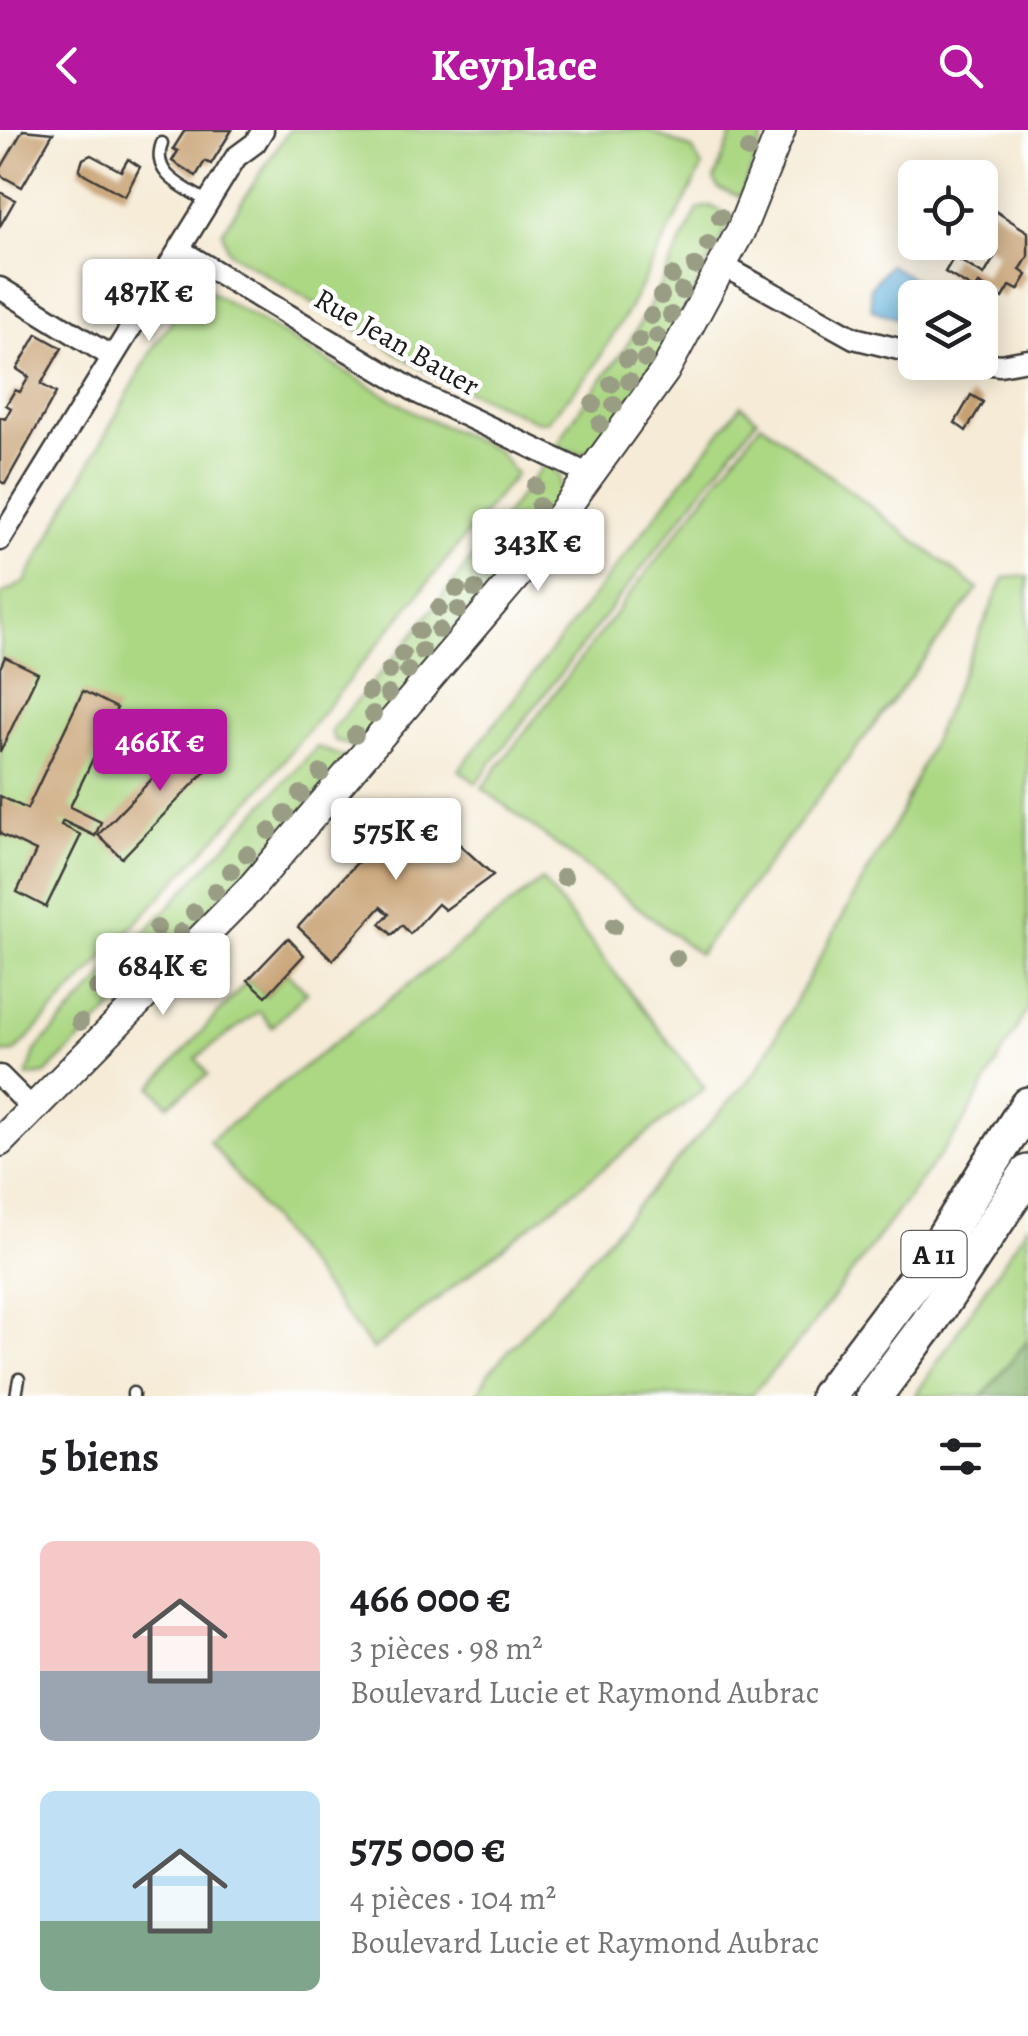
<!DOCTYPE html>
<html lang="fr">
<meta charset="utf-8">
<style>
:root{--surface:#fff;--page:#f2f2f2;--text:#202124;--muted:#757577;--accent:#b5179e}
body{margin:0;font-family:Alegreya,serif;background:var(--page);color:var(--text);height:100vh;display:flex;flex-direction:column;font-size:38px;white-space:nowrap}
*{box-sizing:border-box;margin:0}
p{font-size:32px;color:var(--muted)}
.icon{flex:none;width:55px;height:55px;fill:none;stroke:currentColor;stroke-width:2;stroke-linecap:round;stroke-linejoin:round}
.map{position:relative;height:1266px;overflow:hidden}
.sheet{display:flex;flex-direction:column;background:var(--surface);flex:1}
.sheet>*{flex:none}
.buttons{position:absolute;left:898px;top:30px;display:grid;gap:20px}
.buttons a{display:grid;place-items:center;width:100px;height:100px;border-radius:15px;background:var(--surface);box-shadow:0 5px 25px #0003;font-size:50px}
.price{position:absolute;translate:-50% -85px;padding:0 22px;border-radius:10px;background:#fff;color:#222;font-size:32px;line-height:65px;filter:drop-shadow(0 2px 5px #0008)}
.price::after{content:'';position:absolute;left:50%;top:60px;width:30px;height:22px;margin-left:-15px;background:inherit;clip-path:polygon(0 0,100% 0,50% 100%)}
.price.selected{background:var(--accent);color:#fff}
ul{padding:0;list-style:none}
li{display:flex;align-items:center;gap:30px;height:250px;padding:0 40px}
li span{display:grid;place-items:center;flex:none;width:280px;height:200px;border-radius:15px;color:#555}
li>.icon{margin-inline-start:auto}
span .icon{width:120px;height:120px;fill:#fffc;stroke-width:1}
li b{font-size:42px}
h2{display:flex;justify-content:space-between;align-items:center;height:120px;padding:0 40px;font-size:42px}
header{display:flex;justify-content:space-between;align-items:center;height:130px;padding:0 40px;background:var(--accent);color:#fff;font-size:45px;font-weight:700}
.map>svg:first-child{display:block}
.green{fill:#acd884;stroke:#647a50;stroke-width:2.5}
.forest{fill:#89b872;stroke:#526a47;stroke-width:2.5}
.water{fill:#65b4df;stroke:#40687e;stroke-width:2.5}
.building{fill:#c7a172}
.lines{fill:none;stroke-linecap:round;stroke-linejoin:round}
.lane-casing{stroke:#3d3b38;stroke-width:15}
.street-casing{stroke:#3d3b38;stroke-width:25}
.secondary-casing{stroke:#3d3b38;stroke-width:32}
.highway-casing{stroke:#3d3b38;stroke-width:40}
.lane{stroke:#fff;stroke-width:10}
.street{stroke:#fff;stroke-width:20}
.secondary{stroke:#fff;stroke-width:28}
.highway{stroke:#fff;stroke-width:35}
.tree{fill:#999d84}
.labels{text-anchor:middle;stroke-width:9;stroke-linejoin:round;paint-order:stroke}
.shield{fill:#fff;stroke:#606060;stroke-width:2.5}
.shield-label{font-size:28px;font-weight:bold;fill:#1c1c1c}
.street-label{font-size:30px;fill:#1c1c1c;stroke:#fff}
</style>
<header><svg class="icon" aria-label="back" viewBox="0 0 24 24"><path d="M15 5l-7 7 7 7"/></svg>Keyplace<svg class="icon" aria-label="search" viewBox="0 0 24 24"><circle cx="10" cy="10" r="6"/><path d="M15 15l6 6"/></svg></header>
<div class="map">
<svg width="1028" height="1266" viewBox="0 0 1028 1266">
<rect width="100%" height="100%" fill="#fff"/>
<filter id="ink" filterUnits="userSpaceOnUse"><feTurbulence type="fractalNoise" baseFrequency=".01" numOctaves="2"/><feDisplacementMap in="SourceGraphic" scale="20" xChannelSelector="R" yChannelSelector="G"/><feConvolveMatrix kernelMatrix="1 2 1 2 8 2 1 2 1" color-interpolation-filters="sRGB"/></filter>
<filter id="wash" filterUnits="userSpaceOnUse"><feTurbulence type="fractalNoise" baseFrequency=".0048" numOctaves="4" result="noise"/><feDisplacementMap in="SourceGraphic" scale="40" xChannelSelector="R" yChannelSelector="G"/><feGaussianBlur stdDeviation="2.25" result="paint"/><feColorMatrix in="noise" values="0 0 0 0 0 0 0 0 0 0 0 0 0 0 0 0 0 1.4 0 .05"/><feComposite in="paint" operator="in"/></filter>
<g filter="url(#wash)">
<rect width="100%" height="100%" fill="#f5ebd6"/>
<!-- green -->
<g class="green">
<path d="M289,0H648L693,20L702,38L629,179L591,242L547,291H537L440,249L229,122L222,102Z"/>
<path d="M734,0H766L741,67L719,59L714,50Z"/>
<path d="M710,76L733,86L658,230L593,320L581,323L557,317C575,278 608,246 631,209C656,168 676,122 698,79Z"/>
<path d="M197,154L421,286L497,320L516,344L254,667L15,922L0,923V465L25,452L153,218Z"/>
<path d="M741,275L757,289L476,653L459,640Z"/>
<path d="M761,293L978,459L699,824L482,658Z"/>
<path d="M546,332L560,346L559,368L555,378L358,618L334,610L331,600L405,515Z"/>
<path d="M1028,446V878L961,997L804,1206L750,1266H477L488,1244L757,940L901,682L1004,448Z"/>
<path d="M317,617L349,629C252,738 151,843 45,944L27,947L35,921Z"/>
<path d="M542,750L705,958L373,1220L209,1011Z"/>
<path d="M287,843L307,862L272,897L259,881L196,928L208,945L168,975L152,957L248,850L266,866Z"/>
<path d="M1028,1095V1210L983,1266H915Z"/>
</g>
<!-- forest -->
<path class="forest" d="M1028,1210V1266H983Z"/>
<!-- water -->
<path class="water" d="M889,135L946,167L915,168V194L872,180L870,158Z"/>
<g id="blocks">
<!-- building -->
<g class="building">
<path d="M23,0L53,3L22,57L0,45V40Z"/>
<path d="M185,0H232L211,34L205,31L196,46L172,31L178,21L173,19Z"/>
<path d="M91,25L121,41L128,29L140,37L125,66L79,41L83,29Z"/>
<path d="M0,62L15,70L0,96Z"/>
<path d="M986,75L1028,102V127L1020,140L1027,145L1018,160L1010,156L1003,168L979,154L975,160L945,142L954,127L984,145L997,123L980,112V86Z"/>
<path d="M37,204L62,218L41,254L56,263L5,354L0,351V287L5,289L11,278L6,275L15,260L20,262L29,247L17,239Z"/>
<path d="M971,265L983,272L966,301L955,293Z"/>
<path d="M5,527L38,543L0,622V538Z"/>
<path d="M83,561L117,578L70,677L101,692L95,706L63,691L61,695L81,705L46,777L17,762L36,721L0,704V666L27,679Z"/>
<path d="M199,600L223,623L122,728L98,705Z"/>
<path d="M413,672L493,745L445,780L438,774L410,804L402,795L392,805L387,800L380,794L389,784L381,777L333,830L298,797Z"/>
<path d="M288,808L304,825L266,866L248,850Z"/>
</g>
</g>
</g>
<g filter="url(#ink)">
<use href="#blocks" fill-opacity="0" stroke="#3d3b38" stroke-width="2.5"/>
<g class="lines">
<defs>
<g id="lane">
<path d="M162,13C150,46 186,57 209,73"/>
<path d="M16,1266L19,1249"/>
<path d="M133,1266V1263"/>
</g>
<g id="street">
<path d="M180,120L420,264L590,345"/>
<path d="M722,135L854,208L915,223"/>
<path d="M0,158L112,227"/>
<path d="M976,232L1000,235L1028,230"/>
<path d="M0,410L236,27L255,13L263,0"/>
<path d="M0,946L34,980"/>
</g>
<path id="secondary" d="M0,1012L250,759L518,444L665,241L740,102L781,0"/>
<g id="highway">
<path d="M828,1266L926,1136L1028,975"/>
<path d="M874,1266L928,1194L1028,1043"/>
</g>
</defs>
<!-- lane casing -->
<use href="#lane" class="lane-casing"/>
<!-- street casing -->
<use href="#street" class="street-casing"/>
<!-- secondary casing -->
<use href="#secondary" class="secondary-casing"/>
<!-- highway casing -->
<use href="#highway" class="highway-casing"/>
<!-- lane -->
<use href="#lane" class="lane"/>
<!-- street -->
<use href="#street" class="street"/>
<!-- secondary -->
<use href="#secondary" class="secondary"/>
<!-- highway -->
<use href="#highway" class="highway"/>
</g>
<!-- trees -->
<g class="tree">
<circle cx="748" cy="20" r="9"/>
<circle cx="720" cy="87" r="9"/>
<circle cx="708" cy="114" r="9"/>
<circle cx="695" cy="136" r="9"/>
<circle cx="672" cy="146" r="9"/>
<circle cx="682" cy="161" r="9"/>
<circle cx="661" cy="166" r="9"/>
<circle cx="671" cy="185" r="9"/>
<circle cx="651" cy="186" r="9"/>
<circle cx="657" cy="206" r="9"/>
<circle cx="639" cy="210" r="9"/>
<circle cx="627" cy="229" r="9"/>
<circle cx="645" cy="229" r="9"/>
<circle cx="629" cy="251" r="9"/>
<circle cx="611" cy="254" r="9"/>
<circle cx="593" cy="274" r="9"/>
<circle cx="614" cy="275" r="9"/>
<circle cx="600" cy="294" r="9"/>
<circle cx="535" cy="356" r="9"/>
<circle cx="539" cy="376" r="9"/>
<circle cx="527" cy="394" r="9"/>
<circle cx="506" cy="397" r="9"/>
<circle cx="488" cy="419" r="9"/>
<circle cx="507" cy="419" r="9"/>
<circle cx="490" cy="439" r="9"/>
<circle cx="457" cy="459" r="9"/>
<circle cx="475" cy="459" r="9"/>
<circle cx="439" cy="478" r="9"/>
<circle cx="458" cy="480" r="9"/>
<circle cx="439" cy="500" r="9"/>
<circle cx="419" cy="501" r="9"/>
<circle cx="422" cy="521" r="9"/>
<circle cx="402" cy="524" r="9"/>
<circle cx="389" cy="541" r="9"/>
<circle cx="408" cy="541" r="9"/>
<circle cx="369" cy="562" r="9"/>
<circle cx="388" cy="564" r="9"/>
<circle cx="373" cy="584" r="9"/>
<circle cx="355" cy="605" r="9"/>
<circle cx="321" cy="643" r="9"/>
<circle cx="301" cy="664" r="9"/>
<circle cx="285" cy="684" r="9"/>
<circle cx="269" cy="701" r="9"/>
<circle cx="247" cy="724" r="9"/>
<circle cx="231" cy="741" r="9"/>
<circle cx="564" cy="747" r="9"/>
<circle cx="215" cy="761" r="9"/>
<circle cx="194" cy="782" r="9"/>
<circle cx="614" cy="796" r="9"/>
<circle cx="157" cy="798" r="9"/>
<circle cx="181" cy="802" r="9"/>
<circle cx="138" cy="819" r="9"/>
<circle cx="158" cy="823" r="9"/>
<circle cx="676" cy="828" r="9"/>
<circle cx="121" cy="837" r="9"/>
<circle cx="139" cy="841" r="9"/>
<circle cx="118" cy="856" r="9"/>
<circle cx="97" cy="858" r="9"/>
<circle cx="80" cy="892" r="9"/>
</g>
</g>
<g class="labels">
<!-- shield labels -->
<rect class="shield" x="901.5" y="1101" width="65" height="46" rx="8"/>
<g class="shield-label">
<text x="934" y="1134">A 11</text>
</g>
<!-- street labels -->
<g class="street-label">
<text transform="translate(397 212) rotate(30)" y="10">Rue Jean Bauer</text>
</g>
</g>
</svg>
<div class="buttons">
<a><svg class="icon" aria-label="locate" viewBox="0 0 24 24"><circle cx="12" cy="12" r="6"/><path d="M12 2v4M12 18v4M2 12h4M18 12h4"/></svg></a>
<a><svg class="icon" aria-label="layers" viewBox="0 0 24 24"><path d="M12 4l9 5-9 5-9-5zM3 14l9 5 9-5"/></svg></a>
</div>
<b class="price" style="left:149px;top:214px">487K €</b>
<b class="price" style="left:538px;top:464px">343K €</b>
<b class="price selected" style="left:160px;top:664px">466K €</b>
<b class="price" style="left:396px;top:753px">575K €</b>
<b class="price" style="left:163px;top:888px">684K €</b>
</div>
<section class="sheet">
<h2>5 biens<svg class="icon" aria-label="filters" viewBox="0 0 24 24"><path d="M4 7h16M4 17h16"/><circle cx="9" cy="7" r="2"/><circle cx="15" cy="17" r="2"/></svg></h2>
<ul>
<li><span style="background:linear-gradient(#f6c9c9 65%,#9aa5b1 0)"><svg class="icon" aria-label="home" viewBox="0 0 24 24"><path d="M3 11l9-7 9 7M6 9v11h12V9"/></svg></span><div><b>466 000 €</b><p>3 pièces · 98 m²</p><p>Boulevard Lucie et Raymond Aubrac</p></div></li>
<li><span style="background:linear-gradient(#bfe0f5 65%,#7fa58c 0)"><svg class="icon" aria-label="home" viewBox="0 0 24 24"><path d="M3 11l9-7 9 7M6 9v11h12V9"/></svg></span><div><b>575 000 €</b><p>4 pièces · 104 m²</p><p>Boulevard Lucie et Raymond Aubrac</p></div></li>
</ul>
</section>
